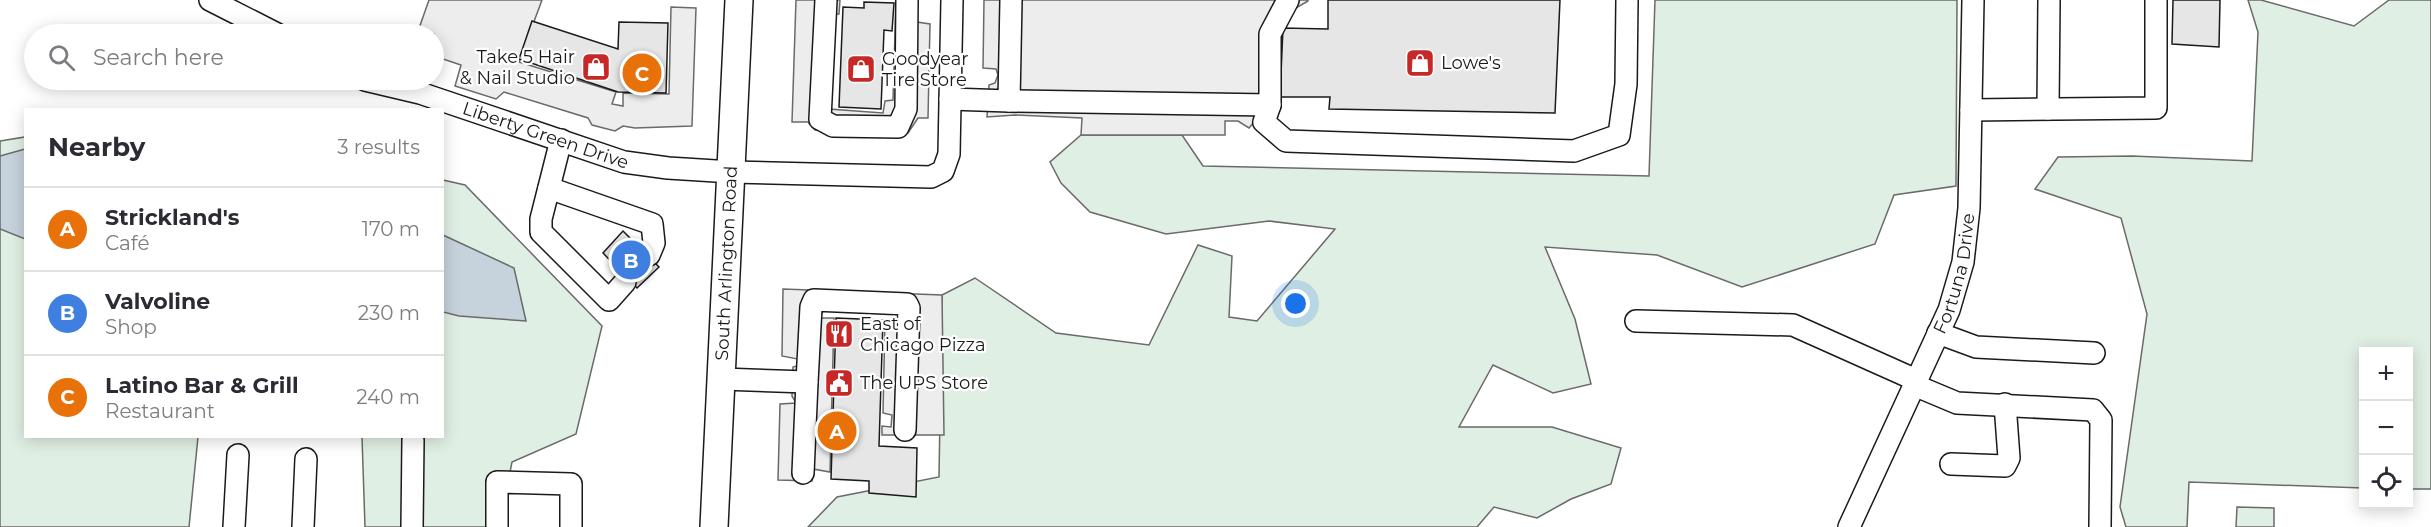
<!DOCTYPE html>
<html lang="en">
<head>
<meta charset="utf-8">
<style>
	body { margin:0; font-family:Montserrat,sans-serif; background:#f7f7f7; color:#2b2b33 }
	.controls { position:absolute; right:18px; bottom:18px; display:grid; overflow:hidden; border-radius:0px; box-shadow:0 3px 15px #0003 }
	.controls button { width:54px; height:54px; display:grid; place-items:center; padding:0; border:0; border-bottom:2px solid #e1e1e2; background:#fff; color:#2b2b33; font:30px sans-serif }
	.you { position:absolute; left:1296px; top:304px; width:21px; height:21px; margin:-15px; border:4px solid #fff; border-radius:50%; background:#1a73e8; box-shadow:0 0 0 9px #1a73e833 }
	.badge { display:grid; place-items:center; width:39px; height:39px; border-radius:50%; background:#0f766e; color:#fff; font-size:20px; font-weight:700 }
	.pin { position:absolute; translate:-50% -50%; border:3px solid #fff; box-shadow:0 2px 6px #0006 }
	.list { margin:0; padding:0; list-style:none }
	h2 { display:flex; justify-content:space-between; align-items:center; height:78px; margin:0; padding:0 24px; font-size:26px }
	h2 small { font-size:20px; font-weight:400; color:#7c7c81 }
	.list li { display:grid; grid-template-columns:39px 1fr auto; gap:18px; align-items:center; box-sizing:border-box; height:84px; padding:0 24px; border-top:2px solid #e1e1e2 }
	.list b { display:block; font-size:22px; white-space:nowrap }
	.list p { margin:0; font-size:20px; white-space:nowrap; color:#7c7c81 }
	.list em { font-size:20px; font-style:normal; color:#7c7c81 }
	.icon { flex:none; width:33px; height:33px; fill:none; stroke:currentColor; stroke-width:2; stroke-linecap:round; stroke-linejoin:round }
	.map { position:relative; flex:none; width:2431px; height:527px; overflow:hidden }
	.search { position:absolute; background:#fff; box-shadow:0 3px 15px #0003; left:24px; top:24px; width:420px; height:66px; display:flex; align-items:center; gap:15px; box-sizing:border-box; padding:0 21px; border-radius:33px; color:#7c7c81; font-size:22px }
	.panel { position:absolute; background:#fff; box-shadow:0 3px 15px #0003; left:24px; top:108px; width:420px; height:330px; border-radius:0px }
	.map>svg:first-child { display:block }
	.green { fill:#e0efe3; stroke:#6a6a6a; stroke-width:1.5 }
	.parking { fill:#ededed; stroke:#6a6a6a; stroke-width:1.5 }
	.water { fill:#c6d2dc; stroke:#6a6a6a; stroke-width:1.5 }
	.building { fill:#e6e6e6; stroke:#1a1a1a; stroke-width:1.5 }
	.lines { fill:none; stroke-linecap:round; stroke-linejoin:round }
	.minor-tunnel { stroke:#ddd; stroke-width:21; stroke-dasharray:21 10; stroke-linecap:butt }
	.minor-casing { stroke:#1a1a1a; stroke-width:24 }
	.major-casing { stroke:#1a1a1a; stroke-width:30 }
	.minor { stroke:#fff; stroke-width:21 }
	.major { stroke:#fff; stroke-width:27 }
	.labels { text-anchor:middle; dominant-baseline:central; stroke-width:4.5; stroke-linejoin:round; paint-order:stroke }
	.poi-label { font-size:18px; fill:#1a1a1a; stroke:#fff; text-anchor:start }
	.street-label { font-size:18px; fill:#1a1a1a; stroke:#fff }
</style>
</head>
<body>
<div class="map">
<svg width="2431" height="527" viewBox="0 0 2431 527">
	<rect width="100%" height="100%" fill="#fff"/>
	<g class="green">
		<polygon points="1655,0 1957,0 1956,186 1894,195 1875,244 1742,287 1657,255 1545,247 1575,319 1591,384 1553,393 1493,365 1459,427 1552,427 1621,448 1611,484 1571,499 1537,518 1494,507 1477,527 808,527 837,497 939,477 942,295 975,278 1056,333 1149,345 1198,245 1232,256 1229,317 1257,321 1335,229 1269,221 1166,234 1090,212 1061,183 1050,162 1081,135 1182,135 1203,166 1649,176"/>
		<polygon points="2248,0 2261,0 2354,26 2389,0 2431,0 2431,489 2409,489 2408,352 2364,352 2363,488 2189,482 2187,527 2126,527 2120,507 2147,314 2121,218 2035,189 2058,157 2132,156 2252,161 2258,32"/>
		<polygon points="25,137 26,436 198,437 189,527 0,527 0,141"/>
		<polygon points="443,180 465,185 602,326 576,434 512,462 499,527 365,527 362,437 442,436"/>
		<polygon points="2237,507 2274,508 2274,527 2236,527"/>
	</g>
	<g class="parking">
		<polygon points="429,0 542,0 519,62 616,92 612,104 623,106 623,93 669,94 671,7 696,8 692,126 635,128 623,126 615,131 592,125 588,118 504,92 496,99 455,86 461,65 434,56 434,34 417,34"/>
		<polygon points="796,0 840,0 839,14 834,14 829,109 883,113 885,101 893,100 896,0 915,0 917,22 930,24 928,118 918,118 908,133 815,130 808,122 792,122"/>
		<polygon points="984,0 1308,0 1308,1 1289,12 1282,19 1275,98 1249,128 1238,121 1225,121 1225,135 1081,135 1082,118 1015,115 987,117 989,85 995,83 998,75 996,69 983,68"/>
		<polygon points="783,289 942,295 944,435 882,435 882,426 891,427 892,415 883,413 885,321 902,321 900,315 895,312 828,309 823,311 820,318 834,318 830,472 813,469 812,481 778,480 780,404 796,403 792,396 793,367 797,366 798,359 782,356"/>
	</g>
	<g class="water">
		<polygon points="25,149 26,149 25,239 0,229 0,156"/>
		<polygon points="443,235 514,268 526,321 459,316 443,312"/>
	</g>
	<g class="building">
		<polygon points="1328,0 1560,0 1555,113 1329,109 1330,97 1280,97 1283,28 1328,29"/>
		<polygon points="2173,0 2220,0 2219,47 2172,44"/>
		<polygon points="864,2 894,3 892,31 884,30 881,109 839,107 843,7 864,8"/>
		<polygon points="532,21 618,49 619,22 668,23 666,93 618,92 519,59"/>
		<polygon points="623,231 659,267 637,288 603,253"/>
		<polygon points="836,318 883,320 879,446 917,448 916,497 869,493 869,481 831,479"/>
	</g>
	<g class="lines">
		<polyline class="minor-tunnel" points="625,282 649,255"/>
		<g class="minor-casing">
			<g id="minor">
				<polyline points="210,0 277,34"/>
				<polyline points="826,0 820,119 833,126 898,127 906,109 907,0"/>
				<path id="s1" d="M365,80L420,93L624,162L668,168L732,172L931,177L943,171L949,154L952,0"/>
				<polyline points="950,99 1009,101 1011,0"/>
				<polyline points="1009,101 1270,105 1270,34 1288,0"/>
				<polyline points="1270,105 1264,122 1286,141 1574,151 1619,135 1626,84 1627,0"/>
				<polyline points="2048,109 2049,0"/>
				<polyline points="1971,110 2156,108 2156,0"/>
				<polyline points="561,140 541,219 541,232 609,300 625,282"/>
				<polyline points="549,188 652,224 654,243 649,255"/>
				<polyline points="1636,321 1793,325 1916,380"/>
				<polyline points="1938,333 1976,347 2094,353"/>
				<polyline points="722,379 807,382 811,307 814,300 907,304 909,308 905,430"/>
				<polyline points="1914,385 1957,403 2093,410 2101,420 2100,527"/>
				<polyline points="1951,464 2005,466 2009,458 2005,404"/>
				<polyline points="803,473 807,382"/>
				<polyline points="234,527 238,455"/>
				<polyline points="303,527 306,459"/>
				<polyline points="412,527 413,440"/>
				<polyline points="497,527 497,482 571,484 571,527"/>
				<path id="s2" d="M1849,527L1949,310L1963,262L1969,208L1973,0"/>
			</g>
		</g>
		<g class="major-casing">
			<g id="major">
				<path id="s3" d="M714,527L739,0"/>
			</g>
		</g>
		<use href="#minor" class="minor"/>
		<use href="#major" class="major"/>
	</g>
	<defs>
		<g id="shop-square" transform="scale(1.5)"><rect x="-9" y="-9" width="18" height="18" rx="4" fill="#c62828" stroke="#fff"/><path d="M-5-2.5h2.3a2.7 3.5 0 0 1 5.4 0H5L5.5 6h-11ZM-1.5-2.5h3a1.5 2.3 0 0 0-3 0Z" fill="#fff"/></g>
		<g id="restaurant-square" transform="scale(1.5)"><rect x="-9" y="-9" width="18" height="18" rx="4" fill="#c62828" stroke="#fff"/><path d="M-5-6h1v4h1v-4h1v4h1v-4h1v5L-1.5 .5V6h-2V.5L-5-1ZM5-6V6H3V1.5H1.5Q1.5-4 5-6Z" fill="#fff"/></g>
		<g id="civic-square" transform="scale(1.5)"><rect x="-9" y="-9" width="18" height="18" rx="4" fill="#c62828" stroke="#fff"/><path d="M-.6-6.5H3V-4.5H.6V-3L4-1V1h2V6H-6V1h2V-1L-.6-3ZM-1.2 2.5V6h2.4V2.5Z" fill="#fff"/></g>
	</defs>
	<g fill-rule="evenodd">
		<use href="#shop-square" x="1420" y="63"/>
		<use href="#shop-square" x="596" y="67"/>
		<use href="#shop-square" x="861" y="69"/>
		<use href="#restaurant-square" x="839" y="334"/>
		<use href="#civic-square" x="839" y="383"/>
	</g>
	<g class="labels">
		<g class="poi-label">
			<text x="575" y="57" text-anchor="end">Take 5 Hair<tspan x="575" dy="21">&amp; Nail Studio</tspan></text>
			<text x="882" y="59">Goodyear<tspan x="882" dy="21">Tire Store</tspan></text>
			<text x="1441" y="63">Lowe's</text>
			<text x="860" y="324">East of<tspan x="860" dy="21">Chicago Pizza</tspan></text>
			<text x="860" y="383">The UPS Store</text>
		</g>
		<g class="street-label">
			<text stroke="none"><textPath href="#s1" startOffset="189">Liberty Green Drive</textPath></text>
			<text stroke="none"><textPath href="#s3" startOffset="264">South Arlington Road</textPath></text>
			<text stroke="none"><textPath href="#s2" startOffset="276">Fortuna Drive</textPath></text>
		</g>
	</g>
</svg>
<div class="controls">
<button>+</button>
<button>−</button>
<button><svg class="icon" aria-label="locate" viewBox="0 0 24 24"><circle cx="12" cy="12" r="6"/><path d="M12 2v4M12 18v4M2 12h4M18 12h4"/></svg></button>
</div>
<div class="you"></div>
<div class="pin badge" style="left:837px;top:431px;background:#e8710a">A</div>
<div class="pin badge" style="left:631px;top:260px;background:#3f7fe0">B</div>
<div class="pin badge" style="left:642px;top:73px;background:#e8710a">C</div>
<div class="search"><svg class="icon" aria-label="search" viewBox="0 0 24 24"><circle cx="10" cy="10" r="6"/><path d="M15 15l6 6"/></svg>Search here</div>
<section class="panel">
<h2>Nearby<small>3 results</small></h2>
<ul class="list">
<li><span class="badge" style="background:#e8710a">A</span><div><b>Strickland's</b><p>Café</p></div><em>170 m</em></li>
<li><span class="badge" style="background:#3f7fe0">B</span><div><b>Valvoline</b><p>Shop</p></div><em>230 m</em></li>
<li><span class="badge" style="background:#e8710a">C</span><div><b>Latino Bar &amp; Grill</b><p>Restaurant</p></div><em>240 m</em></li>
</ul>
</section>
</div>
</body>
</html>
